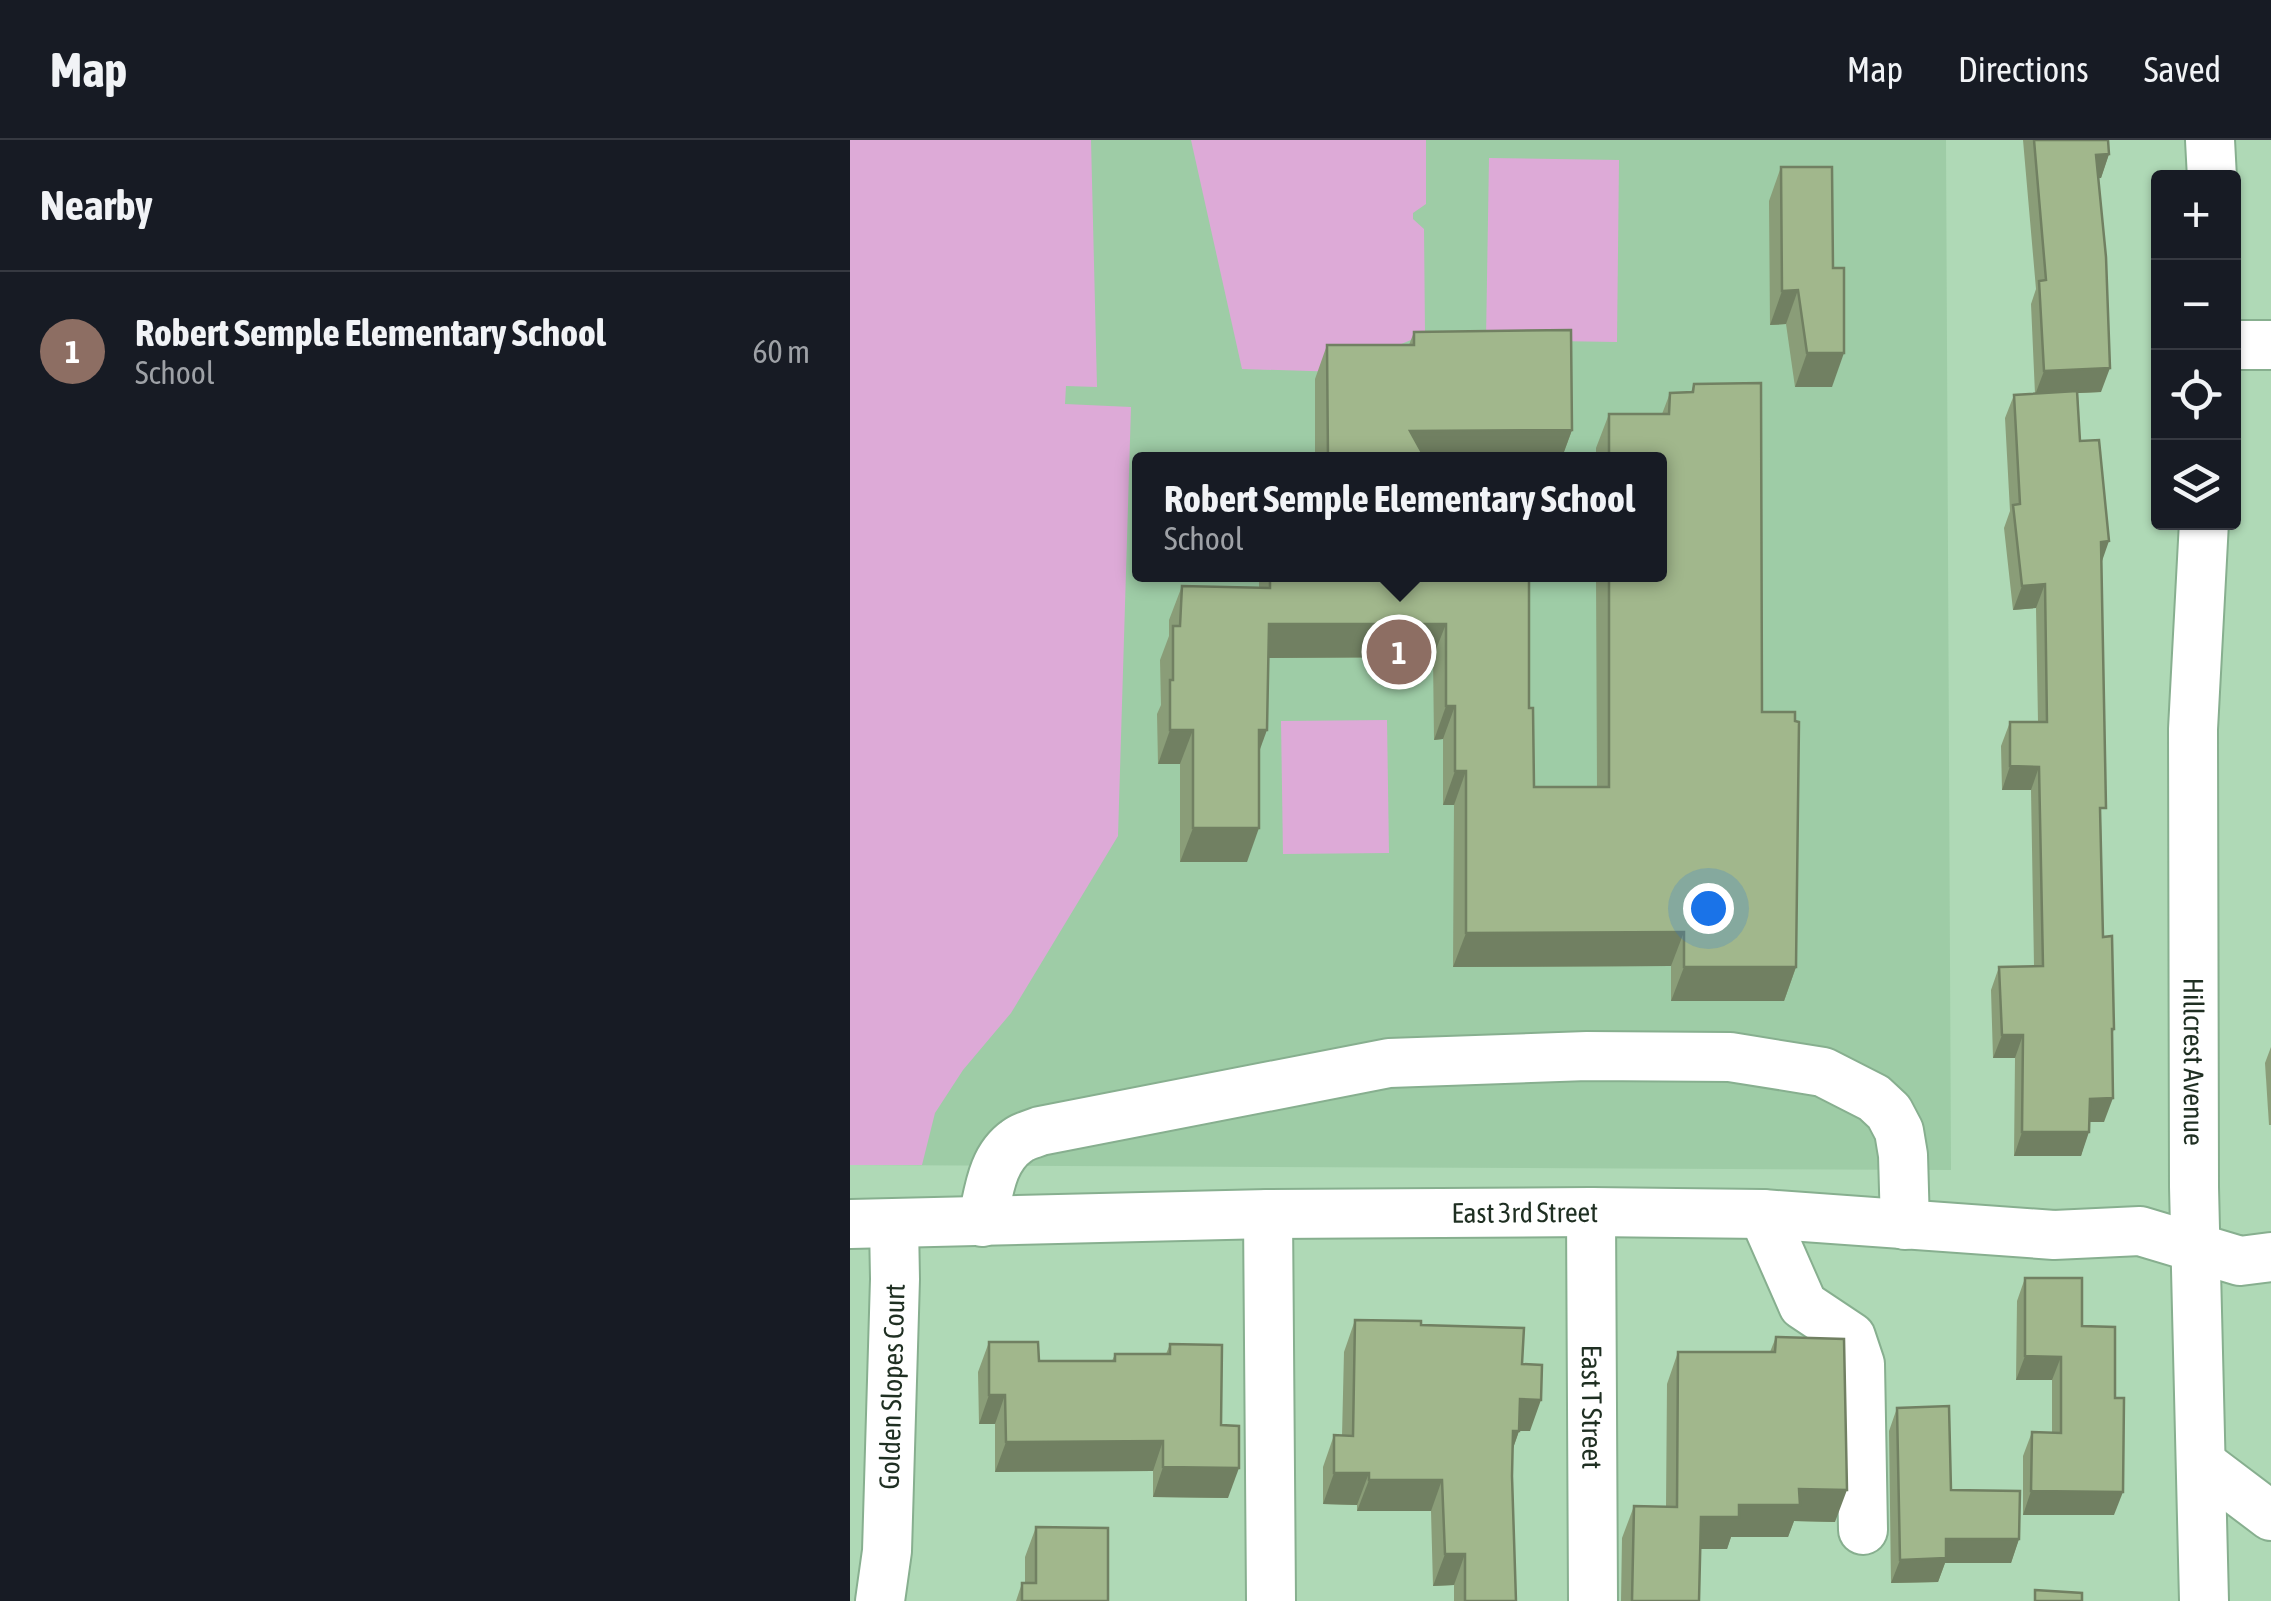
<!DOCTYPE html>
<html lang="en">
<head>
<meta charset="utf-8">
<style>
	body { margin:0; font-family:"Asap Condensed",sans-serif; background:#20242c; color:#f1f3f6 }
	.controls { position:absolute; right:30px; top:30px; display:grid; overflow:hidden; border-radius:10px; box-shadow:0 2px 8px #0004 }
	.controls button { width:90px; height:90px; display:grid; place-items:center; padding:0; border:0; border-bottom:2px solid #363941; background:#171b24; color:#f1f3f6; font:50px sans-serif }
	.you { position:absolute; left:858px; top:768px; width:35px; height:35px; margin:-25px; border:8px solid #fff; border-radius:50%; background:#1a73e8; box-shadow:0 0 0 15px #1a73e833 }
	.badge { display:grid; place-items:center; width:65px; height:65px; border-radius:50%; background:#1a73e8; color:#fff; font-size:32px; font-weight:700 }
	.pin { position:absolute; translate:-50% -50%; border:5px solid #fff; box-shadow:0 2px 10px #0006 }
	.popup { position:absolute; left:282px; top:312px; width:535px; height:130px; box-sizing:border-box; display:grid; place-content:center; border-radius:10px; background:#171b24; filter:drop-shadow(0 2px 8px #0005); font-size:32px; white-space:nowrap; color:#9ea1a6 }
	.popup b { font-size:38px; color:#f1f3f6 }
	.popup::after { content:''; position:absolute; left:50%; top:100%; margin-left:-20px; border:20px solid transparent; border-top-color:#171b24 }
	.list { margin:0; padding:0; list-style:none }
	h2 { display:flex; justify-content:space-between; align-items:center; height:130px; margin:0; padding:0 40px; font-size:42px }
	h2 small { font-size:32px; font-weight:400; color:#9ea1a6 }
	.list li { display:grid; grid-template-columns:65px 1fr auto; gap:30px; align-items:center; box-sizing:border-box; height:160px; padding:0 40px; border-top:2px solid #363941 }
	.list b { display:block; font-size:38px; white-space:nowrap }
	.list p { margin:0; font-size:32px; white-space:nowrap; color:#9ea1a6 }
	.list em { font-size:32px; font-style:normal; color:#9ea1a6 }
	.icon { flex:none; width:55px; height:55px; fill:none; stroke:currentColor; stroke-width:2; stroke-linecap:round; stroke-linejoin:round }
	.map { position:relative; flex:none; width:1421px; height:1461px; overflow:hidden }
	header { display:flex; align-items:center; gap:60px; box-sizing:border-box; height:140px; padding:0 50px; background:#171b24; border-bottom:2px solid #363941 }
	header strong { font-size:48px }
	nav { display:flex; gap:55px; margin-inline-start:auto; font-size:35px }
	main { display:flex }
	aside { flex:1; background:#171b24 }
	.map>svg:first-child { display:block }
	.built { fill:#9ecca6; fill-rule:evenodd }
	.park { fill:#ddaad7 }
	.lines { fill:none; stroke-linecap:round; stroke-linejoin:round }
	.minor-casing { stroke:#87af8f; stroke-width:52 }
	.minor { stroke:#fff; stroke-width:48 }
	.wall { fill:#8a9d78 }
	.shaded-wall { fill:#718062 }
	.building { fill:#a1b78c; stroke:#718062; stroke-width:2.5 }
	.labels { text-anchor:middle; dominant-baseline:central; stroke-width:8; stroke-linejoin:round; paint-order:stroke }
	.street-label { font-size:28px; fill:#1f2f22; stroke:#afd9b6 }
</style>
</head>
<body>
<header>
<strong>Map</strong>
<nav><a>Map</a><a>Directions</a><a>Saved</a></nav>
</header>
<main>
<aside>
<h2>Nearby<small></small></h2>
<ul class="list">
<li><span class="badge" style="background:#8d6e63">1</span><div><b>Robert Semple Elementary School</b><p>School</p></div><em>60 m</em></li>
</ul>
</aside>
<div class="map">
<svg width="1421" height="1461" viewBox="0 0 1421 1461">
	<rect width="100%" height="100%" fill="#afd9b6"/>
	<path class="built" d="M0,0H1096L1101,1030L0,1025ZM289,320H809V434H289Z"/>
	<g class="park">
		<polygon points="0,0 241,0 247,247 216,246 215,264 281,267 268,696 161,873 113,930 85,973 72,1025 0,1025"/>
		<polygon points="341,0 576,0 576,64 563,73 563,79 574,89 575,194 549,205 523,233 392,229"/>
		<polygon points="639,18 769,20 767,202 636,200"/>
		<polygon points="537,580 539,713 433,714 431,581"/>
	</g>
	<g class="lines">
		<g class="minor-casing">
			<g id="minor">
				<polyline points="1360,0 1362,38"/>
				<polyline points="1384,205 1421,205"/>
				<path id="s1" d="M1354,382L1343,589L1344,1047L1354,1461"/>
				<path id="s2" d="M741,1072L743,1461"/>
				<polyline points="418,1074 421,1461"/>
				<polyline points="913,1074 953,1165 1001,1197 1010,1224 1013,1390"/>
				<path d="M132,1082C139,1053 141,1019 167,1001C173,996 183,994 190,991L539,923L737,916L880,917L973,932L1024,958L1039,972L1049,991L1053,1015L1055,1085"/>
				<path id="s3" d="M0,1084L418,1074L741,1072L913,1074L1204,1095L1290,1091L1390,1121L1421,1117"/>
				<polyline points="1352,1324 1421,1376"/>
				<path id="s4" d="M30,1461L37,1411L45,1139L44,1084"/>
			</g>
		</g>
		<use href="#minor" class="minor"/>
	</g>
	<g class="wall">
		<polygon points="1173,0 1258,0 1259,14 1251,38 1248,38 1251,252 1228,253 1230,301 1252,422 1251,682 1253,797 1264,889 1262,895 1254,982 1240,982 1231,1016 1164,1016 1165,918 1143,918 1141,850 1149,827 1184,826 1181,650 1152,650 1151,606 1160,582 1188,582 1186,468 1163,470 1154,388 1160,371 1155,278 1164,255 1185,254 1181,164 1186,149"/>
		<polygon points="931,27 982,247 945,247 936,184 920,185 919,61"/>
		<polygon points="564,192 722,290 711,320 465,320 465,239 477,205 559,205"/>
		<polygon points="844,244 912,572 946,827 934,861 821,861 821,826 603,827 604,665 593,665 593,599 584,600 583,517 418,518 397,722 330,722 330,624 308,624 307,574 311,565 310,520 319,496 319,480 332,446 409,447 409,434 679,434 679,568 684,647 747,647 746,434 809,434 809,320 746,320 746,308 759,274 812,274 820,253 841,252"/>
		<polygon points="1421,907 1421,985 1419,985 1415,923"/>
		<polygon points="1175,1138 1232,1186 1264,1375 1173,1375 1173,1316 1182,1292 1202,1293 1202,1240 1166,1240 1167,1161"/>
		<polygon points="505,1180 571,1185 672,1224 680,1291 669,1291 662,1311 662,1336 666,1461 604,1461 604,1445 583,1446 581,1371 507,1371 507,1365 473,1364 473,1327 484,1295 492,1296 494,1212"/>
		<polygon points="926,1197 985,1382 944,1381 938,1397 881,1397 877,1409 850,1409 849,1461 771,1461 772,1398 784,1366 816,1367 817,1244 828,1212 920,1212"/>
		<polygon points="139,1202 189,1221 262,1221 265,1214 316,1214 320,1204 371,1285 378,1358 303,1357 303,1331 145,1332 145,1284 129,1284 128,1232"/>
		<polygon points="1047,1268 1101,1350 1169,1399 1161,1423 1095,1423 1088,1442 1041,1443 1039,1291"/>
		<polygon points="186,1387 258,1461 166,1461 172,1443 175,1443 175,1417"/>
	</g>
	<g class="shaded-wall">
		<polygon points="1259,14 1251,38 1238,39 1246,15"/>
		<polygon points="948,150 936,184 920,185 932,151"/>
		<polygon points="957,213 994,213 982,247 945,247"/>
		<polygon points="1260,228 1251,252 1185,255 1194,231"/>
		<polygon points="722,290 711,320 550,320 560,291"/>
		<polygon points="1259,401 1251,424 1251,402"/>
		<polygon points="1195,444 1186,468 1163,470 1172,446"/>
		<polygon points="419,484 596,484 583,517 406,518"/>
		<polygon points="596,566 605,566 593,599 584,600"/>
		<polygon points="320,590 343,590 330,624 308,624"/>
		<polygon points="409,590 417,590 405,623"/>
		<polygon points="1160,626 1189,627 1181,650 1152,650"/>
		<polygon points="605,631 616,631 604,665 593,665"/>
		<polygon points="343,688 409,688 397,722 330,722"/>
		<polygon points="834,792 821,826 603,827 616,793"/>
		<polygon points="834,827 946,827 934,861 821,861"/>
		<polygon points="1152,895 1173,895 1165,918 1143,918"/>
		<polygon points="1263,958 1254,982 1231,982 1240,959"/>
		<polygon points="1172,992 1239,992 1231,1016 1164,1016"/>
		<polygon points="1175,1216 1211,1217 1202,1240 1166,1240"/>
		<polygon points="139,1255 155,1255 145,1284 129,1284"/>
		<polygon points="670,1259 691,1260 680,1291 663,1291 669,1291 658,1323 652,1323"/>
		<polygon points="313,1301 303,1331 145,1332 156,1302"/>
		<polygon points="313,1327 389,1328 378,1358 303,1357"/>
		<polygon points="484,1333 519,1333 507,1365 473,1364"/>
		<polygon points="519,1340 592,1340 581,1371 507,1371"/>
		<polygon points="949,1349 997,1350 985,1382 944,1381 938,1397 881,1397 877,1409 839,1409 851,1377"/>
		<polygon points="1181,1351 1273,1352 1264,1375 1173,1375"/>
		<polygon points="1096,1399 1169,1399 1161,1423 1095,1423 1088,1442 1041,1443 1050,1420"/>
		<polygon points="595,1414 615,1414 604,1445 583,1446"/>
	</g>
	<g class="building">
		<polygon points="1184,0 1258,0 1259,14 1246,15 1256,117 1260,228 1194,231 1189,141 1196,140"/>
		<polygon points="931,27 982,27 983,128 994,128 994,213 957,213 948,150 932,151"/>
		<polygon points="721,190 722,290 560,291 576,320 478,320 477,205 564,205 564,192"/>
		<polygon points="911,243 912,572 945,572 945,581 949,582 946,827 834,827 834,792 616,793 616,631 605,631 605,566 596,566 596,484 419,484 417,590 409,590 409,688 343,688 343,590 320,590 320,540 323,540 323,486 330,486 332,446 420,448 420,434 679,434 679,568 683,568 684,647 759,647 759,434 809,434 809,320 759,320 759,274 819,274 820,253 843,252 844,244"/>
		<polygon points="1227,251 1230,301 1249,300 1259,401 1251,402 1256,668 1250,668 1253,797 1262,796 1264,889 1262,889 1263,958 1240,959 1239,992 1172,992 1173,895 1152,895 1149,827 1193,826 1189,627 1160,626 1160,582 1197,582 1195,444 1172,446 1163,365 1170,364 1164,255"/>
		<polygon points="1175,1138 1232,1138 1232,1186 1265,1187 1265,1258 1274,1258 1273,1352 1181,1351 1182,1292 1211,1293 1211,1217 1175,1216"/>
		<polygon points="505,1180 571,1181 571,1185 674,1188 672,1224 692,1225 691,1260 670,1259 669,1291 663,1291 662,1336 666,1461 615,1461 615,1414 595,1414 592,1340 519,1340 519,1333 484,1333 484,1295 503,1296"/>
		<polygon points="926,1197 994,1199 997,1350 949,1349 950,1365 889,1365 889,1377 851,1377 849,1461 782,1461 784,1366 827,1367 828,1212 925,1212"/>
		<polygon points="139,1202 188,1202 189,1221 265,1221 265,1214 320,1214 320,1204 372,1205 371,1285 389,1286 389,1328 313,1327 313,1301 156,1302 155,1255 139,1255"/>
		<polygon points="1099,1266 1101,1350 1170,1351 1169,1399 1096,1399 1096,1418 1050,1420 1047,1268"/>
		<polygon points="186,1387 258,1388 258,1461 172,1461 172,1443 186,1443"/>
		<polygon points="1185,1450 1232,1453 1232,1461 1185,1461"/>
	</g>
	<g class="labels">
		<g class="street-label">
			<text stroke="none"><textPath href="#s1" startOffset="540">Hillcrest Avenue</textPath></text>
			<text stroke="none"><textPath href="#s3" startOffset="675">East 3rd Street</textPath></text>
			<text stroke="none"><textPath href="#s4" startOffset="215">Golden Slopes Court</textPath></text>
			<text stroke="none"><textPath href="#s2" startOffset="195">East T Street</textPath></text>
		</g>
	</g>
</svg>
<div class="controls">
<button>+</button>
<button>−</button>
<button><svg class="icon" aria-label="locate" viewBox="0 0 24 24"><circle cx="12" cy="12" r="6"/><path d="M12 2v4M12 18v4M2 12h4M18 12h4"/></svg></button>
<button><svg class="icon" aria-label="layers" viewBox="0 0 24 24"><path d="M12 4l9 5-9 5-9-5zM3 14l9 5 9-5"/></svg></button>
</div>
<div class="you"></div>
<div class="pin badge" style="left:549px;top:512px;background:#8d6e63">1</div>
<div class="popup"><b>Robert Semple Elementary School</b>School</div>
</div>
</main>
</body>
</html>
